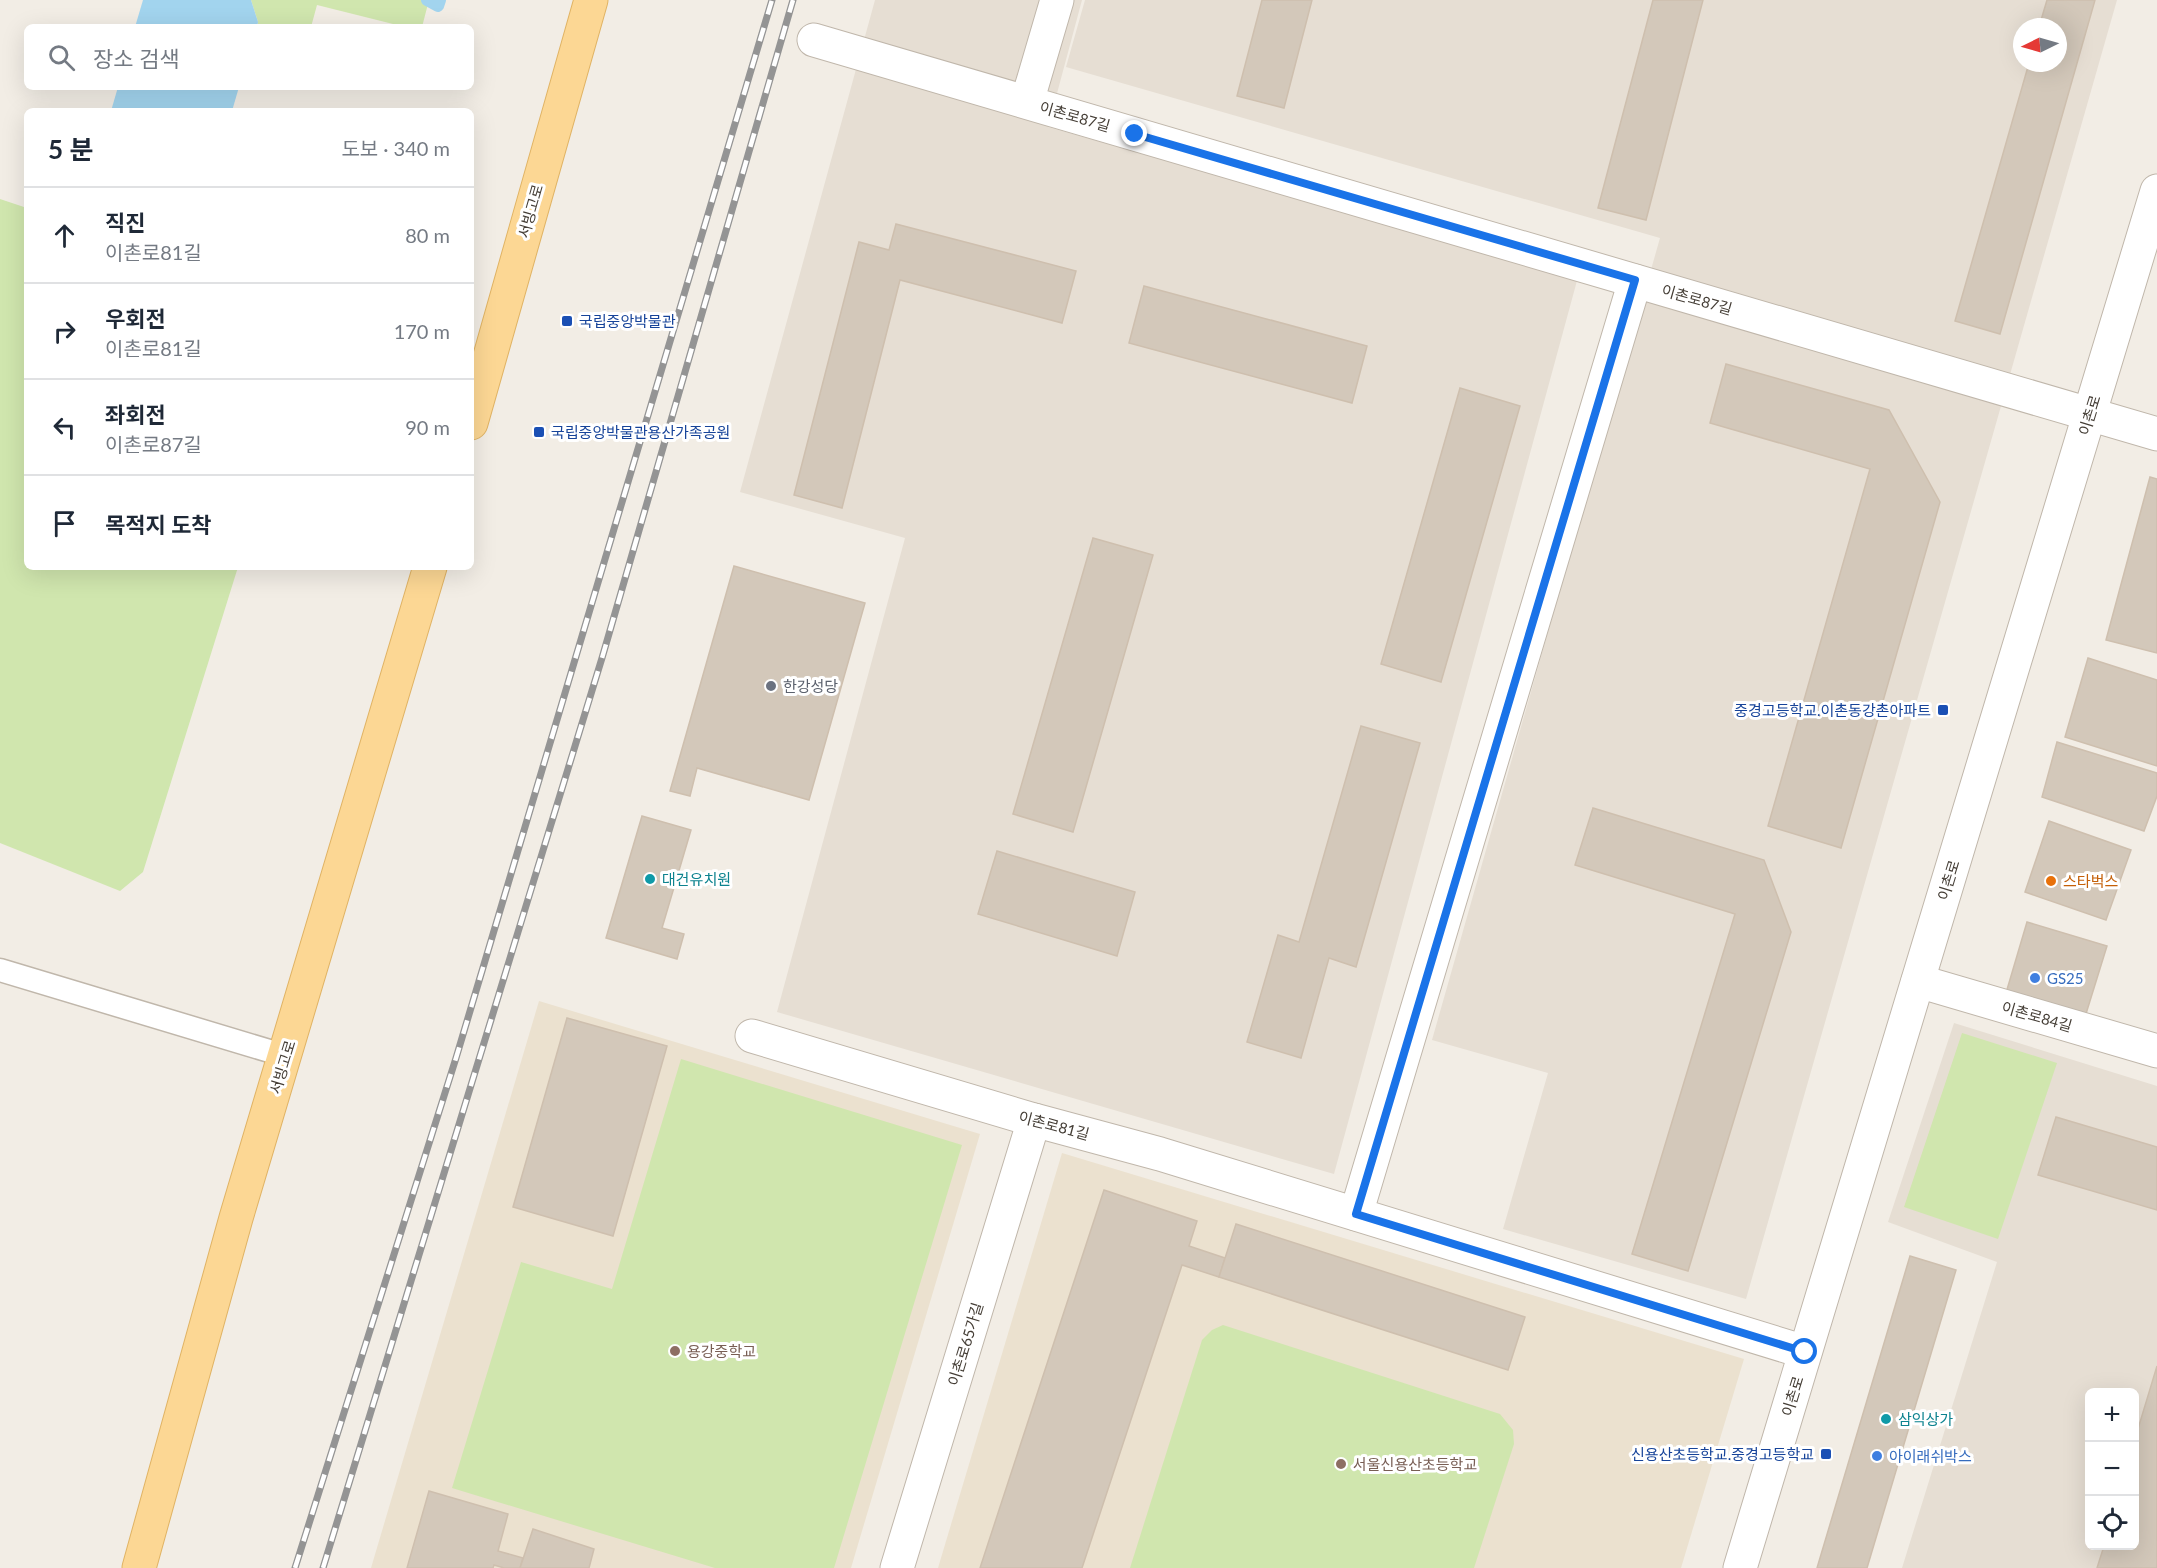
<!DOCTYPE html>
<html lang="ko">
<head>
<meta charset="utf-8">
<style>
	body { margin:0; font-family:Lato,"Noto Sans KR",sans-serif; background:#f6f6f7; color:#1f2937 }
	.controls { position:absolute; right:18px; bottom:18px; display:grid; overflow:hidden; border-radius:9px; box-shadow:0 6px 24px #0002 }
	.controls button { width:54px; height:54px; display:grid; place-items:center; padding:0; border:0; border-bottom:2px solid #e0e1e3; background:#fff; color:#1f2937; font:30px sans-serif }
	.compass { position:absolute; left:2013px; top:18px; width:54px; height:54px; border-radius:50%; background:#fff; box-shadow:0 6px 24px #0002; rotate:265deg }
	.stop { position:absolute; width:18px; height:18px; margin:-14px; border:4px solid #1a73e8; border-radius:50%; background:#fff }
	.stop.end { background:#1a73e8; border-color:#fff; box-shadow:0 2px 6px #0008 }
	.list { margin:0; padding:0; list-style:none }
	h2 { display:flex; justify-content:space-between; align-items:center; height:78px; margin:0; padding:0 24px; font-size:26px }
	h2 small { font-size:20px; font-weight:400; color:#747a83 }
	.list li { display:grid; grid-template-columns:39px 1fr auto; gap:18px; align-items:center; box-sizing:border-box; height:96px; padding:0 24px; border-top:2px solid #e0e1e3 }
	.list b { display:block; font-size:22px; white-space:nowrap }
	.list p { margin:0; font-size:20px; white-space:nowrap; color:#747a83 }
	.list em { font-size:20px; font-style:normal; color:#747a83 }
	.icon { flex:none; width:33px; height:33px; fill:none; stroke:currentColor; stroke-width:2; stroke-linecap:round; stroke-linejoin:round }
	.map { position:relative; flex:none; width:2157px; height:1568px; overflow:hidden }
	.search { position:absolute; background:#fff; box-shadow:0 6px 24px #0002; left:24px; top:24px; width:450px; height:66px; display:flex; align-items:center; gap:15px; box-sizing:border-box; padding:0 21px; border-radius:9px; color:#747a83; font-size:22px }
	.panel { position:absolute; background:#fff; box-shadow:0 6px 24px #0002; left:24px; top:108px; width:450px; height:462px; border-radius:9px }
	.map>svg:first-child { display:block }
	.residential { fill:#e6ded3; fill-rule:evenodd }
	.education { fill:#ebe1cf }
	.green { fill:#d0e6ae }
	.water { fill:#a2d4ee }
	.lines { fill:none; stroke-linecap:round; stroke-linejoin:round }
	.stream { stroke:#a2d4ee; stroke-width:12 }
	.building { fill:#d3c8ba; stroke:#cebfae; stroke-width:1.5 }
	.service-casing { stroke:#c0b7ab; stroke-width:25 }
	.minor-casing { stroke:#c0b7ab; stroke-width:35 }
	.tertiary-casing { stroke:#c0b7ab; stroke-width:35 }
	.primary-casing { stroke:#e0b364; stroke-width:35 }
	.service { stroke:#fff; stroke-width:22 }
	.minor { stroke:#fff; stroke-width:33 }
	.tertiary { stroke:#fff; stroke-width:33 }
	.primary { stroke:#fcd794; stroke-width:33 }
	.rail-casing { stroke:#949494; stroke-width:7 }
	.rail { stroke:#fff; stroke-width:4.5; stroke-dasharray:14; stroke-linecap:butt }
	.route { stroke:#1a73e8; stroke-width:8 }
	.transit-dot { fill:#1a4fb4; stroke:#fff; stroke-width:2 }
	.worship-dot { fill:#6b7280; stroke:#fff; stroke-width:2 }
	.culture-dot { fill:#0f9aa8; stroke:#fff; stroke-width:2 }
	.food-dot { fill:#e8710a; stroke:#fff; stroke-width:2 }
	.shop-dot { fill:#3f7fe0; stroke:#fff; stroke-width:2 }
	.education-dot { fill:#8d6e63; stroke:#fff; stroke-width:2 }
	.labels { text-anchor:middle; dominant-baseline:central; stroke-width:6; stroke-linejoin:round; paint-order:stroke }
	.street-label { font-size:15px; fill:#443d35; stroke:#fff }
	.transit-label { font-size:15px; fill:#164399; stroke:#fff; text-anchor:start }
	.worship-label { font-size:15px; fill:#5b616d; stroke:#fff; text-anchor:start }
	.culture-label { font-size:15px; fill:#0d838f; stroke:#fff; text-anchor:start }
	.food-label { font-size:15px; fill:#c56008; stroke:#fff; text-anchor:start }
	.shop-label { font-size:15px; fill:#366cbe; stroke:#fff; text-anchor:start }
	.education-label { font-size:15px; fill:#785e54; stroke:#fff; text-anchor:start }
</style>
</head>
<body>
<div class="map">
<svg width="2157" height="1568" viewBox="0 0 2157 1568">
	<rect width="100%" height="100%" fill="#f2ede5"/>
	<g class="residential">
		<polygon points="875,0 1082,0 1048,127 1578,277 1334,1174 777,1012 905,538 740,492"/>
		<path d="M1085,0H2117L1746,1299L1503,1229L1548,1073L1432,1040L1660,238L1066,67ZM2022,27H2058V63H2022Z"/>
		<path d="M1954,1023L2157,1086V1568H1902L1997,1262L1888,1222ZM2090,1392H2134V1546H2090Z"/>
	</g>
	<g class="education">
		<polygon points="539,1001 980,1134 851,1568 371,1568"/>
		<polygon points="1062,1153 1744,1359 1681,1568 938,1568"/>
	</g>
	<g class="green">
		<polygon points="251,0 429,0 422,27 405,27 317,5 311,27 257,27 258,22"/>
		<polygon points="0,199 27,208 27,567 238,567 143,872 120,891 0,843"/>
		<polygon points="1962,1033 2057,1063 1998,1239 1904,1207"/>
		<polygon points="681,1059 962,1145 834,1568 715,1568 452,1488 521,1262 612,1289"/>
		<polygon points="1223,1325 1500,1414 1513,1430 1514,1444 1474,1568 1130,1568 1202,1340 1212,1330"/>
	</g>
	<g class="water">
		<polygon points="143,0 251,0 258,22 257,27 135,27"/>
		<polygon points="118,87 239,87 232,111 111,111"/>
	</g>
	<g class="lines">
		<polyline class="stream" points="427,0 438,6 440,0"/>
	</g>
	<g class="building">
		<polygon points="1262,0 1312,0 1284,108 1237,96"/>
		<polygon points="1653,0 1703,0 1646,220 1598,208"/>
		<polygon points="2047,0 2095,0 2000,334 1955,321 2029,63 2058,63 2058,27 2039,27"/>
		<polygon points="896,224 1076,271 1062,323 900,280 842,508 794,495 859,242 889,250"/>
		<polygon points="1144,286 1367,346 1352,403 1129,343"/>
		<polygon points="1726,364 1889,410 1940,502 1841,848 1768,826 1870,469 1710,423"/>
		<polygon points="1460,388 1520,406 1441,682 1381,664"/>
		<polygon points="2150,477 2157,479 2157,653 2106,640"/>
		<polygon points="1093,538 1153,555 1073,832 1013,814"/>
		<polygon points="734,566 865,603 809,800 697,768 690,796 670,791"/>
		<polygon points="2088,658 2157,680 2157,766 2065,737"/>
		<polygon points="1361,726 1420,743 1356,967 1329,958 1301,1058 1247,1042 1278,935 1299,942"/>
		<polygon points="2057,742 2157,773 2157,796 2144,831 2042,797"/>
		<polygon points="1593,808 1764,860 1791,932 1688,1271 1632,1254 1735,914 1575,865"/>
		<polygon points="642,816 691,830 662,928 684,934 677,959 606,938"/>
		<polygon points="2049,821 2131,850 2106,920 2025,892"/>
		<polygon points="997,851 1135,892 1117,956 978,914"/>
		<polygon points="2027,922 2107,946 2085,1017 2006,993"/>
		<polygon points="567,1018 667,1046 613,1236 513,1207"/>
		<polygon points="2056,1117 2157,1147 2157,1210 2038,1175"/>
		<polygon points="1104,1190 1197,1221 1189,1246 1225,1258 1219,1277 1182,1265 1082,1568 980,1568"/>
		<polygon points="1236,1224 1525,1317 1508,1370 1219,1277"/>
		<polygon points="1910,1256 1956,1270 1867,1568 1817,1568"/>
		<polygon points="2157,1366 2157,1568 2097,1568 2104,1546 2134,1546 2134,1442"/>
		<polygon points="429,1491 508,1514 498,1551 523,1558 520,1568 504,1568 494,1565 493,1568 407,1568"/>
		<polygon points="533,1529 594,1549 589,1568 520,1568"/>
	</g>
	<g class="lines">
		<g class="service-casing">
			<polyline id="service" points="0,970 286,1056"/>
		</g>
		<g class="minor-casing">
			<g id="minor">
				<polyline points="814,40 2157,434"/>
				<polyline points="1027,102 1057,0"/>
				<polyline points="1918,981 2157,1051"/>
				<polyline points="752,1036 1034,1120 1160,1154 1805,1352"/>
				<polyline points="1356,1214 1635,281"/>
				<polyline points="897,1568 1034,1120"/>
			</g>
		</g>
		<g class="tertiary-casing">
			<polyline id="tertiary" points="1740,1568 2157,191"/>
		</g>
		<g class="primary-casing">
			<g id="primary">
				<polyline points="471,423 591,0"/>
				<polyline points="139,1568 236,1218 430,567"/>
			</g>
		</g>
		<use href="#service" class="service"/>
		<use href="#minor" class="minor"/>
		<use href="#tertiary" class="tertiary"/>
		<use href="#primary" class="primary"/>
		<g class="rail-casing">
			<g id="rail">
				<polyline points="295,1568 456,1058 772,0"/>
				<polyline points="323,1568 602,658 793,0"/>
			</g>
		</g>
		<use href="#rail" class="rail"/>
	</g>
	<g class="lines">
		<polyline class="route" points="1135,134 1635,280 1356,1214 1805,1352"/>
	</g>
	<g class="transit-dot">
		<rect x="561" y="315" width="12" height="12" rx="3"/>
		<rect x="533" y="426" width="12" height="12" rx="3"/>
		<rect x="1937" y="704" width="12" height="12" rx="3"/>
		<rect x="1820" y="1448" width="12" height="12" rx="3"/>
	</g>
	<circle class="worship-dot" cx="771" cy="686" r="6"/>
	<g class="culture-dot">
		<circle cx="650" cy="879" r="6"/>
		<circle cx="1886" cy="1419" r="6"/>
	</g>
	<circle class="food-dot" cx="2051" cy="881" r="6"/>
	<g class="shop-dot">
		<circle cx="2035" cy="978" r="6"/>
		<circle cx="1877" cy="1456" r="6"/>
	</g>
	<g class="education-dot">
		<circle cx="675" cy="1351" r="6"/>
		<circle cx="1341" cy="1464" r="6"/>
	</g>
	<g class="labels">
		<g class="street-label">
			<text transform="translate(1075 116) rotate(16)">이촌로87길</text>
			<text transform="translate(530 211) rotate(-74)">서빙고로</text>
			<text transform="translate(1697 299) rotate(16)">이촌로87길</text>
			<text transform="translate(2089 415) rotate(-73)">이촌로</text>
			<text transform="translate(1948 880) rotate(-73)">이촌로</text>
			<text transform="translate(2037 1016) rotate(16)">이촌로84길</text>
			<text transform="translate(282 1067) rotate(-73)">서빙고로</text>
			<text transform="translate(1054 1125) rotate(15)">이촌로81길</text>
			<text transform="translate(965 1344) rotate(-73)">이촌로65가길</text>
			<text transform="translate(1792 1396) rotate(-73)">이촌로</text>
		</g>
		<g class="transit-label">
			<text x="579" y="321">국립중앙박물관</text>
			<text x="551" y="432">국립중앙박물관용산가족공원</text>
			<text x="1931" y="710" text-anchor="end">중경고등학교.이촌동강촌아파트</text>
			<text x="1814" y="1454" text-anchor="end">신용산초등학교.중경고등학교</text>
		</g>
		<g class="worship-label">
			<text x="783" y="686">한강성당</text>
		</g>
		<g class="culture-label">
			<text x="662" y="879">대건유치원</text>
			<text x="1898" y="1419">삼익상가</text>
		</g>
		<g class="food-label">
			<text x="2063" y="881">스타벅스</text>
		</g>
		<g class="shop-label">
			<text x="2047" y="978">GS25</text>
			<text x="1889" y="1456">아이래쉬박스</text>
		</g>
		<g class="education-label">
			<text x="687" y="1351">용강중학교</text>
			<text x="1353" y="1464">서울신용산초등학교</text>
		</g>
	</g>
</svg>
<div class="controls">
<button>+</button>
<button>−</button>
<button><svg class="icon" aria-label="locate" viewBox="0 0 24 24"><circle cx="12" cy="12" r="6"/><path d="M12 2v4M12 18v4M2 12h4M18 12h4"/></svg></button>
</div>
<svg class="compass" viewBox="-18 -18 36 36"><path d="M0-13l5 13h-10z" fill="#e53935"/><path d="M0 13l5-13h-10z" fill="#747a83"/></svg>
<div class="stop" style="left:1805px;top:1352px"></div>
<div class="stop end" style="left:1135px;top:134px"></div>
<div class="search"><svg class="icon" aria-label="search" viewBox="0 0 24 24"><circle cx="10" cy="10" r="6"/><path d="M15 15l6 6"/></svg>장소 검색</div>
<section class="panel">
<h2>5 분<small>도보 · 340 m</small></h2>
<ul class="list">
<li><svg class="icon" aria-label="ahead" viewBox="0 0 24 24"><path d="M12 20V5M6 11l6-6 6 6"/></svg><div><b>직진</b><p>이촌로81길</p></div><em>80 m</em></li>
<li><svg class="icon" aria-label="right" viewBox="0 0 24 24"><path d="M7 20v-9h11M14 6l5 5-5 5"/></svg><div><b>우회전</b><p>이촌로81길</p></div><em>170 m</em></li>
<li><svg class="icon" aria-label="left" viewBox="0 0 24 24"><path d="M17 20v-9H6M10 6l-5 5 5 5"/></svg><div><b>좌회전</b><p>이촌로87길</p></div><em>90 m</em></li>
<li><svg class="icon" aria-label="arrive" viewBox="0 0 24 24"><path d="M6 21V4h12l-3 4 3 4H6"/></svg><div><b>목적지 도착</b></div></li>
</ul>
</section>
</div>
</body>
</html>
